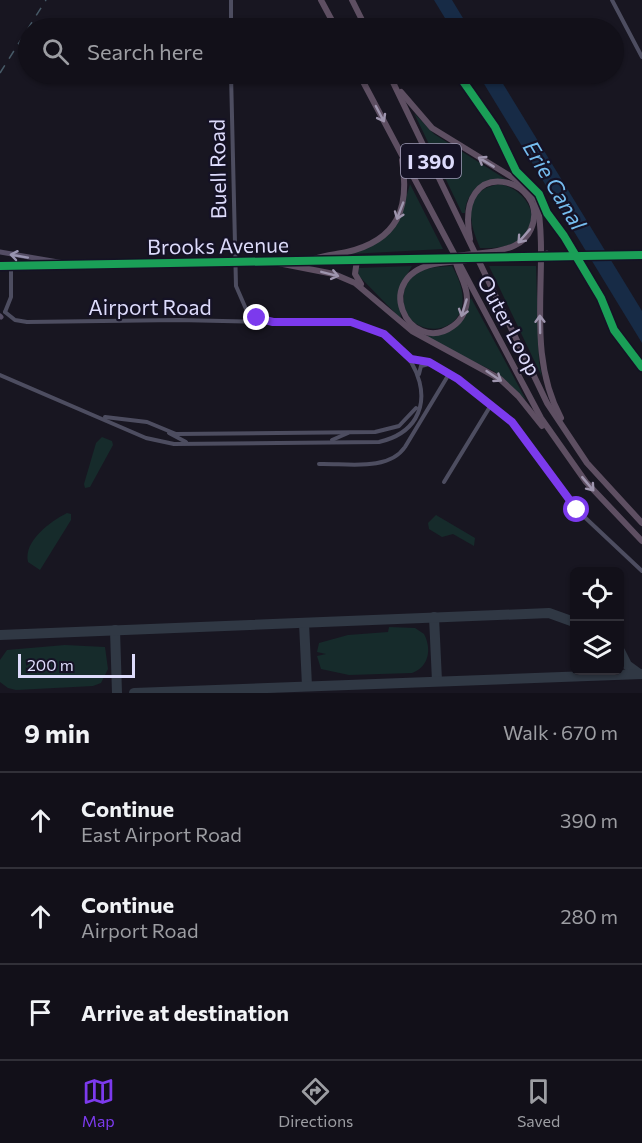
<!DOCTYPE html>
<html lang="en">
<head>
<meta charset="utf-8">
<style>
	body { margin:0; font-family:Commissioner,sans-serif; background:#1b1922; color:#f1f3f6 }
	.controls { position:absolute; right:18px; bottom:18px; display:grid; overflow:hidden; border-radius:9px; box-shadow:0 2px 4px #0004 }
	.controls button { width:54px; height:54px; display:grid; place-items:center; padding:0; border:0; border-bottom:2px solid #313038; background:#121019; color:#f1f3f6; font:30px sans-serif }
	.scale { position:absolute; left:18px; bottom:15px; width:117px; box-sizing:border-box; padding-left:6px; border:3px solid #dddbfb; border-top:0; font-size:16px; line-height:21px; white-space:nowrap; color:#dddbfb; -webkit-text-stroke:4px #151225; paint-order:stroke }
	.stop { position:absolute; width:18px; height:18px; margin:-14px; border:4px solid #7c3aed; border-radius:50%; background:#fff }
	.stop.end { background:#7c3aed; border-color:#fff; box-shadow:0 2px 6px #0008 }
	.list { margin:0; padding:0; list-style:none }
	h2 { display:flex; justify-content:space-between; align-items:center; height:78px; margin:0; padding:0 24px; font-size:26px }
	h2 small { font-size:20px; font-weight:400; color:#9c9da2 }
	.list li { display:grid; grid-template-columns:39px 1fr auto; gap:18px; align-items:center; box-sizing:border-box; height:96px; padding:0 24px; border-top:2px solid #313038 }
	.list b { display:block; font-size:22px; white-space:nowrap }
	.list p { margin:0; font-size:20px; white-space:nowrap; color:#9c9da2 }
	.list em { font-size:20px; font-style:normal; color:#9c9da2 }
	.icon { flex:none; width:33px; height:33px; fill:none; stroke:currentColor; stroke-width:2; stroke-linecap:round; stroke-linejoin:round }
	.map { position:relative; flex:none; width:642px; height:693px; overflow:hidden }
	.search { position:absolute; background:#121019; box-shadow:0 2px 4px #0004; left:18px; right:18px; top:18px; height:66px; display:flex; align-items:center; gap:15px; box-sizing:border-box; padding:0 21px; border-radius:33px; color:#9c9da2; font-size:22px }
	.sheet { height:366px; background:#121019 }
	nav { display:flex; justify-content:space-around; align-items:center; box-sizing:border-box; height:84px; border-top:2px solid #313038; background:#121019; font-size:16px; color:#9c9da2 }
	nav a { display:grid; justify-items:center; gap:3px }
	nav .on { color:#7c3aed }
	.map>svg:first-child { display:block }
	.green { fill:#162b2b }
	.water { fill:#172b46 }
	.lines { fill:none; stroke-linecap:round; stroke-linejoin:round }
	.taxiway { stroke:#303844; stroke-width:10 }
	.minor { stroke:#4d4d60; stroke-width:4 }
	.major { stroke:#544d64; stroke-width:5 }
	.highway { stroke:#5e4f62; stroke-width:6 }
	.rail { stroke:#475a67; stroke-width:1.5; stroke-dasharray:9 8; stroke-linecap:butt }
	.highway-bridge { stroke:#5e4f62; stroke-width:6 }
	.cycleway-casing { stroke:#151225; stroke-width:11 }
	.cycleway { stroke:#1a9f57; stroke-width:8 }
	.oneway { stroke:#9e95ae }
	.oneway2 { stroke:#9894b0 }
	.route { stroke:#7c3aed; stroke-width:8 }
	.labels { text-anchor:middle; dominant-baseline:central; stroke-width:4.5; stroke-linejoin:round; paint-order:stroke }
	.shield { fill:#151225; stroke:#a19fbb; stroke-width:1.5 }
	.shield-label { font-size:20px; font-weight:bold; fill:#dddbfb }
	.street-label { font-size:21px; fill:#dddbfb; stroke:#151225 }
	.water-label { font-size:22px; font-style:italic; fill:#75bcee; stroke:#151225 }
</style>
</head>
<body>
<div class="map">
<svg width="642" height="693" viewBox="0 0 642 693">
	<rect width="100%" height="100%" fill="#181621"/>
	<g class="green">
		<path d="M414,113L434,134L507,180C485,179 466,189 465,213H462Z"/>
		<polygon points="410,184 443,249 350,254 372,246 402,212"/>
		<path d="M500,184C529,190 546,225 516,242C505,248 492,248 480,248C468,221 462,190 500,184Z"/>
		<polygon points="412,266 399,288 401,319 358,275 359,268"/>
		<path d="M452,266C496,343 389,348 405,287C410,268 435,267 452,266Z"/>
		<polygon points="489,266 536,266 539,362 542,377"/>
		<polygon points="471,298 526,400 495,372 423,336 441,334 453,329"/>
		<polygon points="102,437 112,441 113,445 90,487 85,488 84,484 96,443"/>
		<path d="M67,513L71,514V520L40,570L28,562C23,541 51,521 67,513Z"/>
		<polygon points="436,515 475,538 474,546 453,534 442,537 429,529 428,523"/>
		<path d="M389,627L415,628L424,634C432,649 429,667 412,673L349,675L321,669L317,656L326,654L317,652L319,643L348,635L388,632Z"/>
		<polygon points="65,645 105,647 108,669 101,683 93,686 16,690 8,688 0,682 0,660 7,650"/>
	</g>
	<g class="water">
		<polygon points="434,0 452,0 469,28 451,28"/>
		<polygon points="478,74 497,74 642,311 642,343"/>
	</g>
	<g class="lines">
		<g class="taxiway">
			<polyline points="434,617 437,681"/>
			<polyline points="304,623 307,686"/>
			<polyline points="115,630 117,693"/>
			<polyline points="0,635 549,613 574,622"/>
			<polyline points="620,651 627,665 638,673"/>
			<polyline points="134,693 642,674"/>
		</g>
		<g class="minor">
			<polyline points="231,0 231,28"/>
			<polyline points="612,0 642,57"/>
			<polyline points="231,74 236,286 246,309 264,320"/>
			<polyline points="101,82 231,78"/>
			<polyline points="5,312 11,297 11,266"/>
			<polyline points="411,359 429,362 456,377 512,422 577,510 642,571"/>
			<polyline points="419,374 421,366 429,364"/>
			<path d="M0,375L146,438L174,444L379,442C452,425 421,338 358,324L178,320L27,322L15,320L5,312"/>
			<polyline points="105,417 147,422 176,434 375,432 399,426 416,408"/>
			<polyline points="169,433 186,442"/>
			<polyline points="332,440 348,433"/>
			<path d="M319,464C346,463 388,472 405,447L449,374"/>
			<polyline points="444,482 491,405"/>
		</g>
		<g class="major">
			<polyline points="0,252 64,263"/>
			<polyline points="541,256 547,253 556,256"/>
			<polyline points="495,257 642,255"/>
			<polyline points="0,266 437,258"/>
			<polyline points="0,316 1,317"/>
		</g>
		<g class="highway">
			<polyline points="321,0 336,28"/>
			<polyline points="352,0 366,28"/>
			<polyline points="359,74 541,418 586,482 642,541"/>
			<polyline points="389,74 547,403 587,463 642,523"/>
			<path d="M401,92L432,128L523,184L537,200C550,272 524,350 561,418"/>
			<path d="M470,239C453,150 553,179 531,229C524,245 508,249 492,252"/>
			<polyline points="357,260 355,274 361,284"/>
			<polyline points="273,262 334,274 355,283 412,331 500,379 518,396 542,426"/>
			<path d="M306,262C320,255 333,255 347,252C398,240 410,208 402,160"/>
			<path d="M440,263C367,273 409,358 453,326C462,320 467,309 467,298C467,284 458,273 455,259"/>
		</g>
		<polyline class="rail" points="0,73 46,0"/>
		<g class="highway-bridge">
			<polyline points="437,258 492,252"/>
			<polyline points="440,263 495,257"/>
		</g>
		<g class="cycleway-casing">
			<g id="cycleway">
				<polyline points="458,74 495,127 516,171 539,194 547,213 564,236 601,298 614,330 642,367"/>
				<polyline points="0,266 642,255"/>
			</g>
		</g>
		<use href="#cycleway" class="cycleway"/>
	</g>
	<defs><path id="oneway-shaft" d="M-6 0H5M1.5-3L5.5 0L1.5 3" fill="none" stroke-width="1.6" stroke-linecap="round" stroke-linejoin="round" transform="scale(1.5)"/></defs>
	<g class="oneway">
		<use href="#oneway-shaft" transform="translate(380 114) rotate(62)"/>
		<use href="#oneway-shaft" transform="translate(486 162) rotate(-149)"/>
		<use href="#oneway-shaft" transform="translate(400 211) rotate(111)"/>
		<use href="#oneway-shaft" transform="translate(524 236) rotate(131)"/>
		<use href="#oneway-shaft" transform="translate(330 274) rotate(14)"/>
		<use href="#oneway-shaft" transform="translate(464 308) rotate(107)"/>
		<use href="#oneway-shaft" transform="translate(540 324) rotate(-91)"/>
		<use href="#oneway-shaft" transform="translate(494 376) rotate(34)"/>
		<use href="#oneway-shaft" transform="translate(588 484) rotate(50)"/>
	</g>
	<use class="oneway2" href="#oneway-shaft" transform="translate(19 256) rotate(-170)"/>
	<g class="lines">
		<polyline class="route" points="257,318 273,322 351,322 384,334 411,359 429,362 458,379 512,422 577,510"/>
	</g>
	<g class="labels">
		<rect class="shield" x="401" y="144" width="60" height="34" rx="4.5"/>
		<g class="shield-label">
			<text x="431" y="161">I 390</text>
		</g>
		<g class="street-label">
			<text transform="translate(217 169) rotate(-91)">Buell Road</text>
			<text transform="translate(218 245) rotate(-1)">Brooks Avenue</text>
			<text x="150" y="306">Airport Road</text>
			<text transform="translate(510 325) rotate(62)">Outer Loop</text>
		</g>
		<g class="water-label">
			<text transform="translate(555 185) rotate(59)">Erie Canal</text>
		</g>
	</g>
</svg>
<div class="controls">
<button><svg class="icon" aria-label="locate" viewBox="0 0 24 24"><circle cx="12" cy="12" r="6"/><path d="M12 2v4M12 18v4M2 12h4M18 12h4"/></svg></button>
<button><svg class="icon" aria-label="layers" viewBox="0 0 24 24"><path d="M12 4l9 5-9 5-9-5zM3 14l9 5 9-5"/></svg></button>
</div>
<div class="scale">200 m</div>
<div class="stop" style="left:577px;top:510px"></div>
<div class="stop end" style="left:257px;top:318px"></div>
<div class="search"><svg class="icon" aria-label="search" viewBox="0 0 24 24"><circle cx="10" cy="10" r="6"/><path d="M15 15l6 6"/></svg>Search here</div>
</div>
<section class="sheet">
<h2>9 min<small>Walk · 670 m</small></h2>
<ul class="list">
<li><svg class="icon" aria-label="ahead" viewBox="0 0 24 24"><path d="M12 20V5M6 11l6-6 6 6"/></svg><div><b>Continue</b><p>East Airport Road</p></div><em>390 m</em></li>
<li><svg class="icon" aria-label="ahead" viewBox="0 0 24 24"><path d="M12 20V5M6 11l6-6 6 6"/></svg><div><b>Continue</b><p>Airport Road</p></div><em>280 m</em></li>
<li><svg class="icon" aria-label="arrive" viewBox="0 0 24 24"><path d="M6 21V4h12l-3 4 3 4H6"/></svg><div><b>Arrive at destination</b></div></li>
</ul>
</section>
<nav>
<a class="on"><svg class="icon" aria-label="map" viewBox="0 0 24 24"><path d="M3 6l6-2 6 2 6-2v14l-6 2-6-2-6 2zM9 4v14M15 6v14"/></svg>Map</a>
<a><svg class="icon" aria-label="directions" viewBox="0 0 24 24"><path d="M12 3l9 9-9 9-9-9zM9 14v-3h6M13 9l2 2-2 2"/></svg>Directions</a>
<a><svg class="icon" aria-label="saved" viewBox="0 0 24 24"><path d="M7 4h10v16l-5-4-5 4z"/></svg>Saved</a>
</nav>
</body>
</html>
